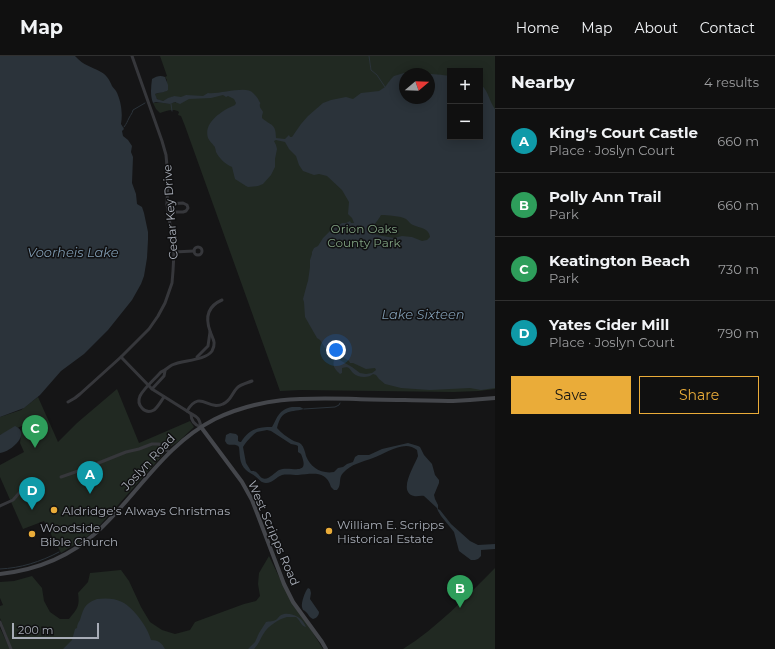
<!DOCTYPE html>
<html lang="en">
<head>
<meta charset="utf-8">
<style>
	body { margin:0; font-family:Montserrat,sans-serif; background:#1e1e1e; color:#f1f3f6 }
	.controls { position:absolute; right:12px; top:12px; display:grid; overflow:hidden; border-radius:0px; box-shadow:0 2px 10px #0003 }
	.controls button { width:36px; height:36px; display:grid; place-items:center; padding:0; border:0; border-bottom:1px solid #303030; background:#101010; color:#f1f3f6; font:20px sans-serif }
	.compass { position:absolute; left:399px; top:12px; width:36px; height:36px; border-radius:50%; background:#101010; box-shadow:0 2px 10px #0003; rotate:71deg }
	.scale { position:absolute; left:12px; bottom:10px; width:87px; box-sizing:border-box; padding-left:4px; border:2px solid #a7acb6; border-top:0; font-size:11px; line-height:14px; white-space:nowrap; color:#a7acb6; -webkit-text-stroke:3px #101011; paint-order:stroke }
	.you { position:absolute; left:336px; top:294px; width:14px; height:14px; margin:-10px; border:3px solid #fff; border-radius:50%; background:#1a73e8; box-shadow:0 0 0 6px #1a73e833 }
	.badge { display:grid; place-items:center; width:26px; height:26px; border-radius:50%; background:#eaac39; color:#fff; font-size:13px; font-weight:700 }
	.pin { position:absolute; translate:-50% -33px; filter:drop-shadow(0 1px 2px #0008) }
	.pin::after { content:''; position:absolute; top:21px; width:14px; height:12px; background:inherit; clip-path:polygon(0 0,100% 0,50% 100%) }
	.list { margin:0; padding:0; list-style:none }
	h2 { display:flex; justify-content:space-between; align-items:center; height:52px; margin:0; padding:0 16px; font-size:17px }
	h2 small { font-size:13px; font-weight:400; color:#9c9d9f }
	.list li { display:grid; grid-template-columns:26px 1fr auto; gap:12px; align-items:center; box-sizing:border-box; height:64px; padding:0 16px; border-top:1px solid #303030 }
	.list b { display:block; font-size:15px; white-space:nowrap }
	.list p { margin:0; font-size:13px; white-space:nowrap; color:#9c9d9f }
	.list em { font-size:13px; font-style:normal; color:#9c9d9f }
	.actions { display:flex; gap:8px; padding:12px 16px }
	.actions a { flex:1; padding:9px 0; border:1px solid #eaac39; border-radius:0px; text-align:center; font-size:14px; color:#eaac39 }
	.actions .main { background:#eaac39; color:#111 }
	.map { position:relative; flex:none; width:495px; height:593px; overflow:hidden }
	header { display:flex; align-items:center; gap:24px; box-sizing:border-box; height:56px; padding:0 20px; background:#101010; border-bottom:1px solid #303030 }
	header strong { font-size:19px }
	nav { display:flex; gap:22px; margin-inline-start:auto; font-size:14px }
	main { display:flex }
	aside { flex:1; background:#101010 }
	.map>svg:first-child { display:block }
	.green { fill:#212922; fill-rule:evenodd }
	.water { fill:#2b333a; fill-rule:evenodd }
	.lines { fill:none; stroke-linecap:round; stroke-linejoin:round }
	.stream { stroke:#2b333a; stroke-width:1 }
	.street { stroke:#36373b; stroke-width:3 }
	.secondary { stroke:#44464b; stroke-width:4 }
	.poi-dot { fill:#eaac39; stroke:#101011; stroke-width:1.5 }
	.labels { text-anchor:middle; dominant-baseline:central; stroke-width:3; stroke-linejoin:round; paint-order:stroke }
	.street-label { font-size:12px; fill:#a7acb6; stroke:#101011 }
	.park-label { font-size:12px; fill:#7fa080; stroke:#101011 }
	.poi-label { font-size:12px; fill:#a7acb6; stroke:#101011; text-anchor:start }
	.water-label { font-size:13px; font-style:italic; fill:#7f9ab0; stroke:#101011 }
</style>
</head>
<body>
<header>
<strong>Map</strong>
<nav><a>Home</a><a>Map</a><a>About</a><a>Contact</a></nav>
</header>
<main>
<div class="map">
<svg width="495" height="593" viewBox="0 0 495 593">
	<rect width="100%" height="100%" fill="#151516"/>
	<g class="green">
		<path d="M160,0H495V333L479,335L453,336L301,334L280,335L185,70L181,60L178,59L179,56C174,52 166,55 160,57L156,53L153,47C160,45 168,49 175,46L176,47L174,40L163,45C159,45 155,42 155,38L166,35L167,24L165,21L167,20ZM450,15H480V81H450ZM405,18H429V42H405Z"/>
		<polygon points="117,333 139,387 190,365 194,371 179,385 170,391 101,468 87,481 61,497 44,465 23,473 0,421 0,409 24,396 20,387 22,370 0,379 0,361 21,354 38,341 58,386 77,367"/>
		<path d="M269,500L283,529L323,593H12L0,562V550L3,549L0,542V526L14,525L32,520L42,532L44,545L50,556L60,563H69C77,553 80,551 78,537L88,526L90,517L121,514L129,525L141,551L150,566L162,574L175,578L190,574L195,566L244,548L256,545L260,540L258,528L259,517Z"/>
		<path d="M495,512V593H403C438,571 466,541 495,512Z"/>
		<polygon points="0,572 10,593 0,593"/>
	</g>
	<g class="water">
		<path d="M0,0H75C84,10 91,10 101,16C107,19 110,25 112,30C113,32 115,33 116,35C121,44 123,58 121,68L124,73L122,75L123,80L128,84L132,90L131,96L133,101L132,127L136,138L137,148L142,151L144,157L148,176V184L147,202L144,220L141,228L132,244L108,274L84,298L61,315L40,339L24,352L0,361Z"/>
		<path d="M413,16C425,18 437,18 450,20V81H480V28C488,33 489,45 495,53V332L481,334L470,332L430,334L401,332L385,328L379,323L376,319L373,318C369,322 358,322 353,317C349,313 350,310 342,312V317L340,318C336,314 332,311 334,304L336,302L352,311L360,317L366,318L372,317L376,314L375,312L366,313L353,307H350L349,305L340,299L325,292L320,284L317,282L305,261L304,246L303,243L307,228L308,225L310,211V204L312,198V196L314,192L318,190L323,182L330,175L342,167H346L350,165L351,167H354L352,162L348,158L349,146L342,134L327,120L319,118L314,119L303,115L299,109L296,100L289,93L285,86L276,84L274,85L276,89L277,93L275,103V111L271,119L263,128L258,130L248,131L246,130L235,123L232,111C225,108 219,102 216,96C216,95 215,90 214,90C212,87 210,86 208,82C203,66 223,54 235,49L236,47L234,43L228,40L226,41L223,39L211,42L189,43L180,48L175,46L170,48L156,46L153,47C150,39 151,31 152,23C157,20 160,19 165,21L168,29V34C165,37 159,36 155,38L157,43L163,45L168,42L174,40L181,41L186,39L203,40L208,37C218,39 247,29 253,37C255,39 258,42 259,45C262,49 259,46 260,51C260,52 263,55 263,56L262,60V62C271,70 276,67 276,82L285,83L289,79L290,81H292L301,68L308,60L323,47L331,44L346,41L353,43L361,37L379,35L385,31L391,23L394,20L404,17ZM405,18H429V42H405ZM381,159C387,159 401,160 406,163C409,165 410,168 413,169C420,172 429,172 430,181L427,184L422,185L412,181L402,180L394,182L377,179L371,177C371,171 378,165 381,159Z"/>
		<path d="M292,351H300L304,353C288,357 282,353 277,372C281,377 287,381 292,384C295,386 299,386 301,388C304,391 305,396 306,400C311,412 321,418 334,416L338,412L343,411L347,408L353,406L355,401L358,399H369L382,393L408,387L418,390L420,391L424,399L432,408L435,419L439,424V427L434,439L435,443L438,449V453L440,454L451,468L470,485L478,489L495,488V493L481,494V500L478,503L475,504H471L459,495L454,476L441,460L438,455L437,452L424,440C421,439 417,441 414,440C397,436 415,409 418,400L417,394C404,383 386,398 373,402C362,406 351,408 343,417C338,422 342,429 337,434H334L331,431C326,414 312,418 298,419C293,419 287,418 282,419C276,421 273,427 266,427C261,427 259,423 256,421C253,418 249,417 246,414C239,408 240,398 239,391C236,387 231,390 227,388L225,385L226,379L230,377L236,378L238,380V385L240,386H241C249,373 258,371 272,371C278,361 278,354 292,351ZM267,374L271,375L291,388L296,389L298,390V396L301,398C311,422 290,409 279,414C274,417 268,425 262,422C259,420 259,418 257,417C256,415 253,415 251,415L246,407L243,391C246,386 252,379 257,376C260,375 264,375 267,374Z"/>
		<path d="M15,370C32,377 11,396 0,397V379Z"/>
		<path d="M308,532L310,533L311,537L310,543L319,556C319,559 317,562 313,563C309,561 309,559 306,556C303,553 303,555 302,551C301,547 305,535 308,532Z"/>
		<path d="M97,543C105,542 115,542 122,546C134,552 148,572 151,584C158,584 162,587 165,593H63L72,584L75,573L77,572C77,569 78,567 80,564C84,552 84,548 97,543Z"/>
		<path d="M284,558C294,557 302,562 306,571C301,570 300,564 296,561C293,561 290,561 287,561C279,563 268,570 264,577C260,583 259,588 254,593H248L255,586L259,577L266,566C269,565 274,566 277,563C280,560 280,559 284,558Z"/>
	</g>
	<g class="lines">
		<g class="stream">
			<polyline points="369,0 371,14 377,19 385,31"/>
			<polyline points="171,48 172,55"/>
			<path d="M124,71C127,67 127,66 129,62C131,58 132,58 133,54L145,47"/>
			<polyline points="304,353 335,351 339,349 340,347"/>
			<path d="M0,513C21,512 40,506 59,496"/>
		</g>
		<g class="street">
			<polyline points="167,148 183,147 187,149 188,152 186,155 183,156 168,156"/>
			<circle cx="198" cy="195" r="4"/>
			<polyline points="174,196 194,195"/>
			<path d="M121,301L152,333L187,355C195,361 199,359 201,371"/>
			<polyline points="197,301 208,290 210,276"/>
			<polyline points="152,333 164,320 165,315"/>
			<path d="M164,341C161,345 158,351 154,354C145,359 136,349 140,340C144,332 155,323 161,316C165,315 168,311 172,309C182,304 205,305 212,295C217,286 212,282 210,275C205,261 208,250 222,244"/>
			<polyline points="68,346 75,342 80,338 121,301 149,273 158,260 165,247 172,227 173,215 174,196 167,148 168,121 166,99 162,85 132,0"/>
			<path d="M187,355C200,333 208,355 223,348C231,345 232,337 237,332C241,328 247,327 252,325"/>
			<path d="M191,358C191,365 194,369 201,371"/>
			<polyline points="61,421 81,414 126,396 139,393 152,388 159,388 169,396"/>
			<polyline points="0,450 13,444 20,436"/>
			<polyline points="0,566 11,593"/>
		</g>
		<g class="secondary">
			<polyline points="201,371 242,426 252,444 284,528 293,546 322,586 326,593"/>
			<path d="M0,518C36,514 70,501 98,475C138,438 164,389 215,363C263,340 305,342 356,343C388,344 421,344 453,345L470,344L495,342"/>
		</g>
	</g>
	<g class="poi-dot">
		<circle cx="54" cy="454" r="4"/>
		<circle cx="329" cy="475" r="4"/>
		<circle cx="32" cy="478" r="4"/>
	</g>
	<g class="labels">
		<g class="street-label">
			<text transform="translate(170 156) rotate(-94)">Cedar Key Drive</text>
			<text transform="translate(148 406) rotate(-47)">Joslyn Road</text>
			<text transform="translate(274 477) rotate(67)">West Scripps Road</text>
		</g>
		<g class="park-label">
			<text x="364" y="172">Orion Oaks<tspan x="364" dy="14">County Park</tspan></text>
		</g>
		<g class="poi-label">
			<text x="62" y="454">Aldridge's Always Christmas</text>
			<text x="337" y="468">William E. Scripps<tspan x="337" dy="14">Historical Estate</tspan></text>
			<text x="40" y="471">Woodside<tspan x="40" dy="14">Bible Church</tspan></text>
		</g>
		<g class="water-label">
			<text x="73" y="196">Voorheis Lake</text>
			<text x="423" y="258">Lake Sixteen</text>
		</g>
	</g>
</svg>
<div class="controls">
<button>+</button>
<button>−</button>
</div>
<svg class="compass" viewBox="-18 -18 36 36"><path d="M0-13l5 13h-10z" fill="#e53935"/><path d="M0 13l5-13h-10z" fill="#9c9d9f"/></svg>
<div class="scale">200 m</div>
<div class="you"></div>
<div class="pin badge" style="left:90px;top:438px;background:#0f9aa8">A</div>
<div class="pin badge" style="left:460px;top:552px;background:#2e9e5b">B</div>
<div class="pin badge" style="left:35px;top:392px;background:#2e9e5b">C</div>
<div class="pin badge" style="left:32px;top:454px;background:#0f9aa8">D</div>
</div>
<aside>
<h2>Nearby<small>4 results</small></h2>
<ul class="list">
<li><span class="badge" style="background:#0f9aa8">A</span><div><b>King's Court Castle</b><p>Place · Joslyn Court</p></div><em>660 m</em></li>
<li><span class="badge" style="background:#2e9e5b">B</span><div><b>Polly Ann Trail</b><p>Park</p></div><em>660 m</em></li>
<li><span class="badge" style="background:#2e9e5b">C</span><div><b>Keatington Beach</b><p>Park</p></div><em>730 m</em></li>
<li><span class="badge" style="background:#0f9aa8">D</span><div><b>Yates Cider Mill</b><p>Place · Joslyn Court</p></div><em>790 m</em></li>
</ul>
<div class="actions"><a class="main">Save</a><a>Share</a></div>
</aside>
</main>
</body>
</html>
